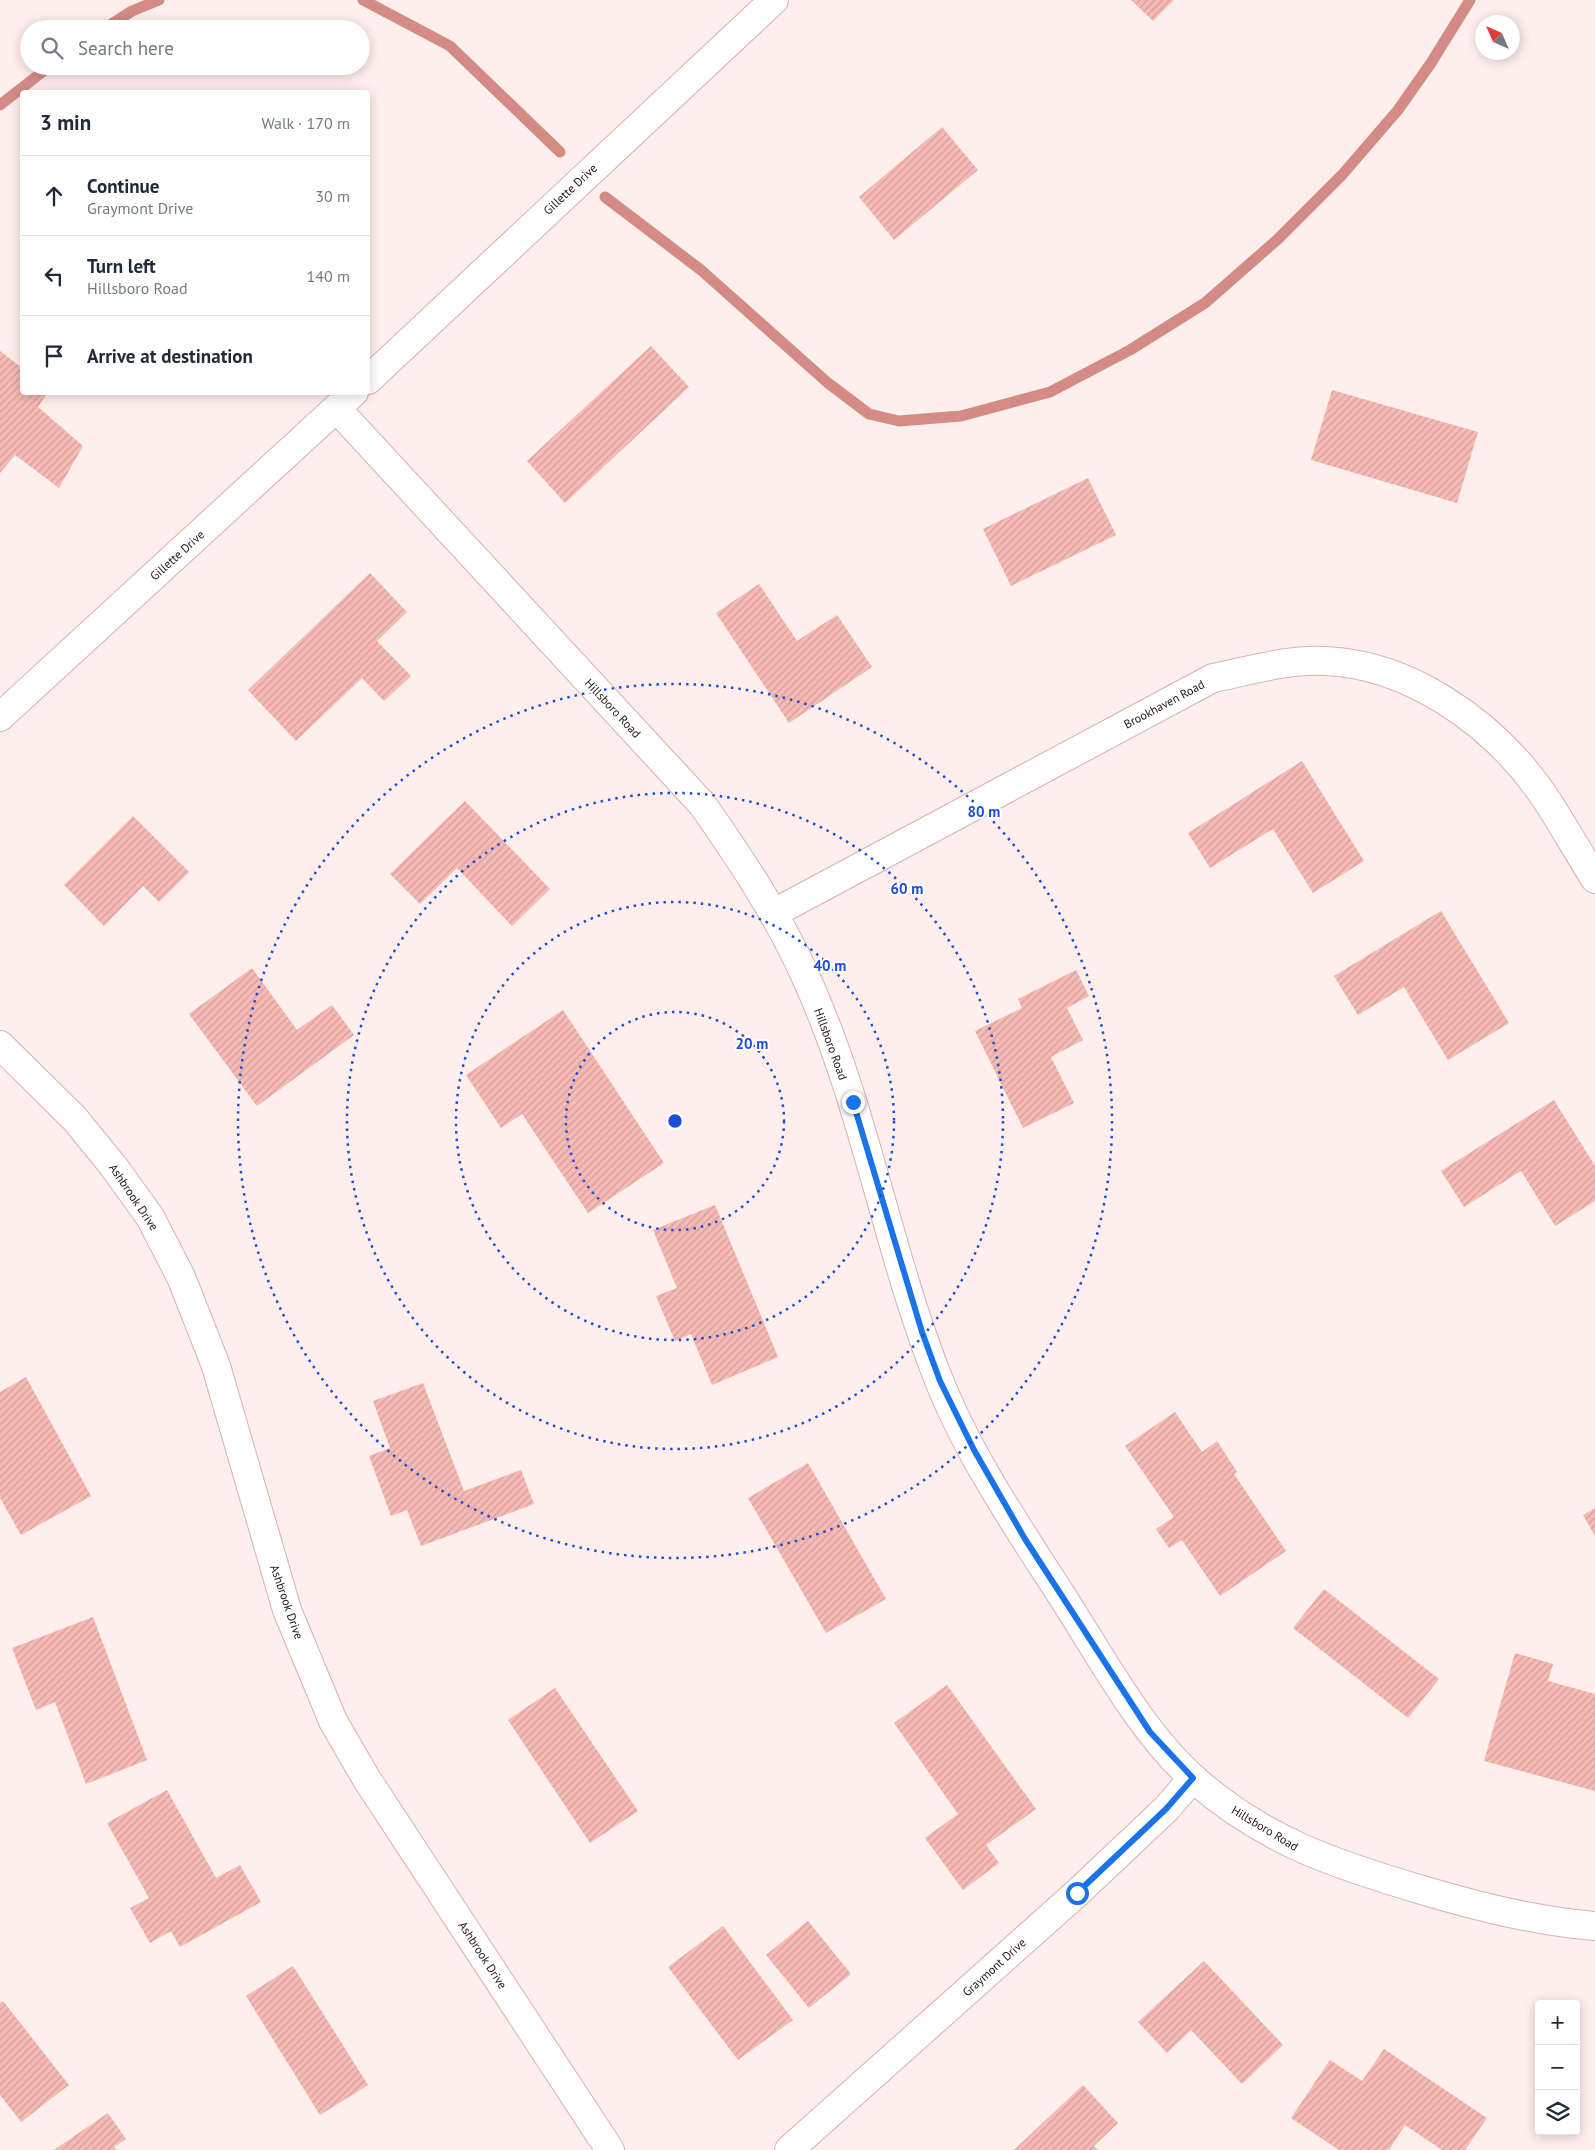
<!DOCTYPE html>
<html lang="en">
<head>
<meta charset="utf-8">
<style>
	body { margin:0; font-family:"PT Sans",sans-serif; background:#f2f2f3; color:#1f2937 }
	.controls { position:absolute; right:15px; bottom:15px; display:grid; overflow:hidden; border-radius:5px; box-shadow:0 2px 12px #0003 }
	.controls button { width:45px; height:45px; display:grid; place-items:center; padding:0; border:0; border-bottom:1px solid #e0e1e3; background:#fff; color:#1f2937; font:25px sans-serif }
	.compass { position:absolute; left:1475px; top:15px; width:45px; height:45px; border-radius:50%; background:#fff; box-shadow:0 2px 12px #0003; rotate:315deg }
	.stop { position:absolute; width:15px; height:15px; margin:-11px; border:4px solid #1a73e8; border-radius:50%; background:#fff }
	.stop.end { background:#1a73e8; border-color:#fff; box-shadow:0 1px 5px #0008 }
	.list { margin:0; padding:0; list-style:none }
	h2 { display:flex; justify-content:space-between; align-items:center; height:65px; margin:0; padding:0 20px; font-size:21px }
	h2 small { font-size:16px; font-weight:400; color:#747a83 }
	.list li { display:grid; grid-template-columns:32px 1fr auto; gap:15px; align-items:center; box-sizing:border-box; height:80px; padding:0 20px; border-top:1px solid #e0e1e3 }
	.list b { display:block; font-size:19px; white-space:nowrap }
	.list p { margin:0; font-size:16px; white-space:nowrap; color:#747a83 }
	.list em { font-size:16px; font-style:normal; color:#747a83 }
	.icon { flex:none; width:28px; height:28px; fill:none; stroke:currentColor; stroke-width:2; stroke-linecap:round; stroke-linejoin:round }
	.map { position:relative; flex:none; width:1595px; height:2150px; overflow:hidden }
	.search { position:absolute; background:#fff; box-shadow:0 2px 12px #0003; left:20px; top:20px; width:350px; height:55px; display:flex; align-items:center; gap:12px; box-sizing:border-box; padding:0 18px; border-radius:28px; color:#747a83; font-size:19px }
	.panel { position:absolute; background:#fff; box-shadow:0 2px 12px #0003; left:20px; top:90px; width:350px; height:305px; border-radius:5px }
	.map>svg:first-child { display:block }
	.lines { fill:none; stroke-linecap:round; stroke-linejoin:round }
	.stream { stroke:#d48b86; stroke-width:11 }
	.building { fill:url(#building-hatch) }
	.minor-casing { stroke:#d8b2af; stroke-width:30 }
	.minor { stroke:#fff; stroke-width:28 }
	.route { stroke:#1a73e8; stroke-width:6 }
	.ring { fill:none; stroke:#1d4ed8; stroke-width:2.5; stroke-dasharray:2.5 5 }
	.labels { text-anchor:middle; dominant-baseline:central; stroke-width:4; stroke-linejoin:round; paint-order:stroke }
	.street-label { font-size:12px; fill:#231615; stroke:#fff }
	.centre { fill:#1d4ed8; stroke:#fff; stroke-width:2.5 }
	.ring-label { font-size:15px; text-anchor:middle; font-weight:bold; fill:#1d4ed8; stroke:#fff; stroke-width:4; stroke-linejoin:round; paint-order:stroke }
</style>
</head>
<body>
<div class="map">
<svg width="1595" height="2150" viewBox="0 0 1595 2150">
	<defs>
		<pattern id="building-hatch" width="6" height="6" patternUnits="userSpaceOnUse" patternTransform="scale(1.25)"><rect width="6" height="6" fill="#f7bab5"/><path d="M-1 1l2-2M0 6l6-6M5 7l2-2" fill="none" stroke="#d39f9b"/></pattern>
	</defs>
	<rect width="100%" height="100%" fill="#feeeec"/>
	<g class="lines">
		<g class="stream">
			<polyline points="363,0 450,46 560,152"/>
			<polyline points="104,29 132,11 159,0"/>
			<polyline points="0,105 50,66"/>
			<polyline points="605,197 701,270 828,383 869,414 899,421 961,416 1050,392 1130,350 1205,303 1278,239 1342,175 1398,110 1431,63 1470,0"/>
		</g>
	</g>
	<g class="building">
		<polygon points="1131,0 1174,0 1153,21"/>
		<polygon points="942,127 978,170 894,240 859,197"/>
		<polygon points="651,346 689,387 565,503 527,461"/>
		<polygon points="0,351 22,368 22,392 48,392 38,407 83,446 59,488 15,455 0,473"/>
		<polygon points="1332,390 1478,432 1457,503 1311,460"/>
		<polygon points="1088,478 1116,535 1011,586 983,529"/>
		<polygon points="370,573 407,612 377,641 411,676 384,701 362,678 296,741 248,690"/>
		<polygon points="759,584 797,641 837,615 872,667 789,723 716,613"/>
		<polygon points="1302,761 1364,861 1313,893 1273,829 1210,868 1188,833"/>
		<polygon points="465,801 550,889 512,926 457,868 420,904 390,874"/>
		<polygon points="133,816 189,872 159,902 143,886 104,926 64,885"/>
		<polygon points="1441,911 1509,1023 1448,1060 1404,987 1358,1015 1334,976"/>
		<polygon points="252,968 297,1030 332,1005 354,1035 257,1106 189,1014"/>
		<polygon points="1076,970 1089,996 1067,1008 1083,1040 1051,1057 1074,1103 1023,1128 975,1031 1022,1008 1018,999"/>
		<polygon points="563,1010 664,1163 588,1213 522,1114 501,1128 466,1075"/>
		<polygon points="1554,1100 1595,1166 1595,1201 1555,1226 1521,1171 1464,1207 1441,1171"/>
		<polygon points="715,1205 778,1357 712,1385 691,1334 675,1341 656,1296 677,1288 653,1230"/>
		<polygon points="26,1377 91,1496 21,1535 0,1498 0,1392"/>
		<polygon points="423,1383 464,1491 521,1470 534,1504 421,1546 407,1510 391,1516 369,1456 390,1448 373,1401"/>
		<polygon points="1175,1412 1202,1452 1217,1441 1237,1472 1234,1474 1286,1551 1220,1596 1182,1540 1169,1548 1156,1529 1174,1517 1125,1446"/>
		<polygon points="808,1463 886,1599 826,1633 748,1498"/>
		<polygon points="1595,1508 1595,1536 1583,1515"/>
		<polygon points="1324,1589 1439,1679 1408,1718 1293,1628"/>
		<polygon points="93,1617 147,1760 86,1784 55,1702 36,1710 12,1648"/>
		<polygon points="1515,1653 1553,1664 1548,1681 1595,1694 1595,1791 1484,1761"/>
		<polygon points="947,1685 1036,1809 986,1845 999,1863 963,1890 925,1838 958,1814 894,1723"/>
		<polygon points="555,1688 638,1811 590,1843 508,1720"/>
		<polygon points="167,1790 216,1878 240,1865 261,1902 180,1947 171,1931 150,1943 130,1908 149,1898 107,1823"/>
		<polygon points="808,1921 851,1974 809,2008 766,1955"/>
		<polygon points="723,1926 793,2020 738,2060 668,1967"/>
		<polygon points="1204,1961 1283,2045 1242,2084 1191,2030 1167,2053 1138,2022"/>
		<polygon points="293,1966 368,2085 320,2115 246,1996"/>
		<polygon points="3,2001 69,2085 21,2122 0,2095 0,2003"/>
		<polygon points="1384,2049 1487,2118 1465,2150 1442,2150 1405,2125 1389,2150 1339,2150 1291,2118 1330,2060 1362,2081"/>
		<polygon points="1083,2085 1118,2123 1094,2146 1098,2150 1014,2150"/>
		<polygon points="108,2113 126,2139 114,2147 116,2150 54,2150"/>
	</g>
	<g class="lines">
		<g class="minor-casing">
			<g id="minor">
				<polyline points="368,380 774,0"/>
				<path d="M337,409L702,804C742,861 780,918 808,982C865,1109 887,1249 938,1378C968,1454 1016,1525 1060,1593C1099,1653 1141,1733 1195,1780C1265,1841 1334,1864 1422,1890C1480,1907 1535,1921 1595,1926"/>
				<polyline points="0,717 354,392"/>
				<path d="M774,913L1213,678C1249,671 1287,659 1325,661C1409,664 1491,722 1539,789C1559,817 1576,849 1595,879"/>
				<polyline points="0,1045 75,1119 114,1167 150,1217 181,1277 216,1366 287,1610 333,1721 366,1778 610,2150"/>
				<polyline points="789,2150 1077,1893 1166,1809 1193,1778"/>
			</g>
		</g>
		<use href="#minor" class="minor"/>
	</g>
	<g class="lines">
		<polyline class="route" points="853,1102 922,1332 940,1381 974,1450 1025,1539 1150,1732 1193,1778 1166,1809 1077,1893"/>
	</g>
	<g class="ring">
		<circle cx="675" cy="1121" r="109"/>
		<circle cx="675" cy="1121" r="219"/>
		<circle cx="675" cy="1121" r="328"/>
		<circle cx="675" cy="1121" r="437"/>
	</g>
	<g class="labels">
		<g class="street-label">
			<text transform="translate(570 189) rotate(-43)">Gillette Drive</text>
			<text transform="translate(177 555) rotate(-42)">Gillette Drive</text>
			<text transform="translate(1164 704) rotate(-28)">Brookhaven Road</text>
			<text transform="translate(613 708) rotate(47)">Hillsboro Road</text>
			<text transform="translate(831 1044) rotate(70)">Hillsboro Road</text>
			<text transform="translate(134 1197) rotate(56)">Ashbrook Drive</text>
			<text transform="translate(287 1602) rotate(71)">Ashbrook Drive</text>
			<text transform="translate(1265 1828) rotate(31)">Hillsboro Road</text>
			<text transform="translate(483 1955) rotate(57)">Ashbrook Drive</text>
			<text transform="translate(994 1967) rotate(-42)">Graymont Drive</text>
		</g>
	</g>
	<circle cx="675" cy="1121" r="8" class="centre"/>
	<g class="ring-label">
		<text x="984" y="817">80 m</text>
		<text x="907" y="894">60 m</text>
		<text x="830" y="971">40 m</text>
		<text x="752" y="1049">20 m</text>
	</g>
</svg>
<div class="controls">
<button>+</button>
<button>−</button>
<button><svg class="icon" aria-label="layers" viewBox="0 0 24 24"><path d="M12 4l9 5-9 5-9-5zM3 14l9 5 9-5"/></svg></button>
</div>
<svg class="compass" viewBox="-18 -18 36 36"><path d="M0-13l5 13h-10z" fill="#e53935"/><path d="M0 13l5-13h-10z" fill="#747a83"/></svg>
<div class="stop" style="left:1077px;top:1893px"></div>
<div class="stop end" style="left:853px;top:1102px"></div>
<div class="search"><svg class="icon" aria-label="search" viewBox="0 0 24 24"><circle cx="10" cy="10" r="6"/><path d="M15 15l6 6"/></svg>Search here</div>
<section class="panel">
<h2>3 min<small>Walk · 170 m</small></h2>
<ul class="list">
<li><svg class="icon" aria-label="ahead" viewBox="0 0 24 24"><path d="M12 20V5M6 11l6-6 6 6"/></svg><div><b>Continue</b><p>Graymont Drive</p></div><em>30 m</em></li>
<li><svg class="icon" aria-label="left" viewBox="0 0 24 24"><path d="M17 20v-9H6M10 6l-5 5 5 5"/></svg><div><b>Turn left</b><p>Hillsboro Road</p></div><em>140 m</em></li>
<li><svg class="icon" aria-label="arrive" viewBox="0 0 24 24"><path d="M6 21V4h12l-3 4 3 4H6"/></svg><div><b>Arrive at destination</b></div></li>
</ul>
</section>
</div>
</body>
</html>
